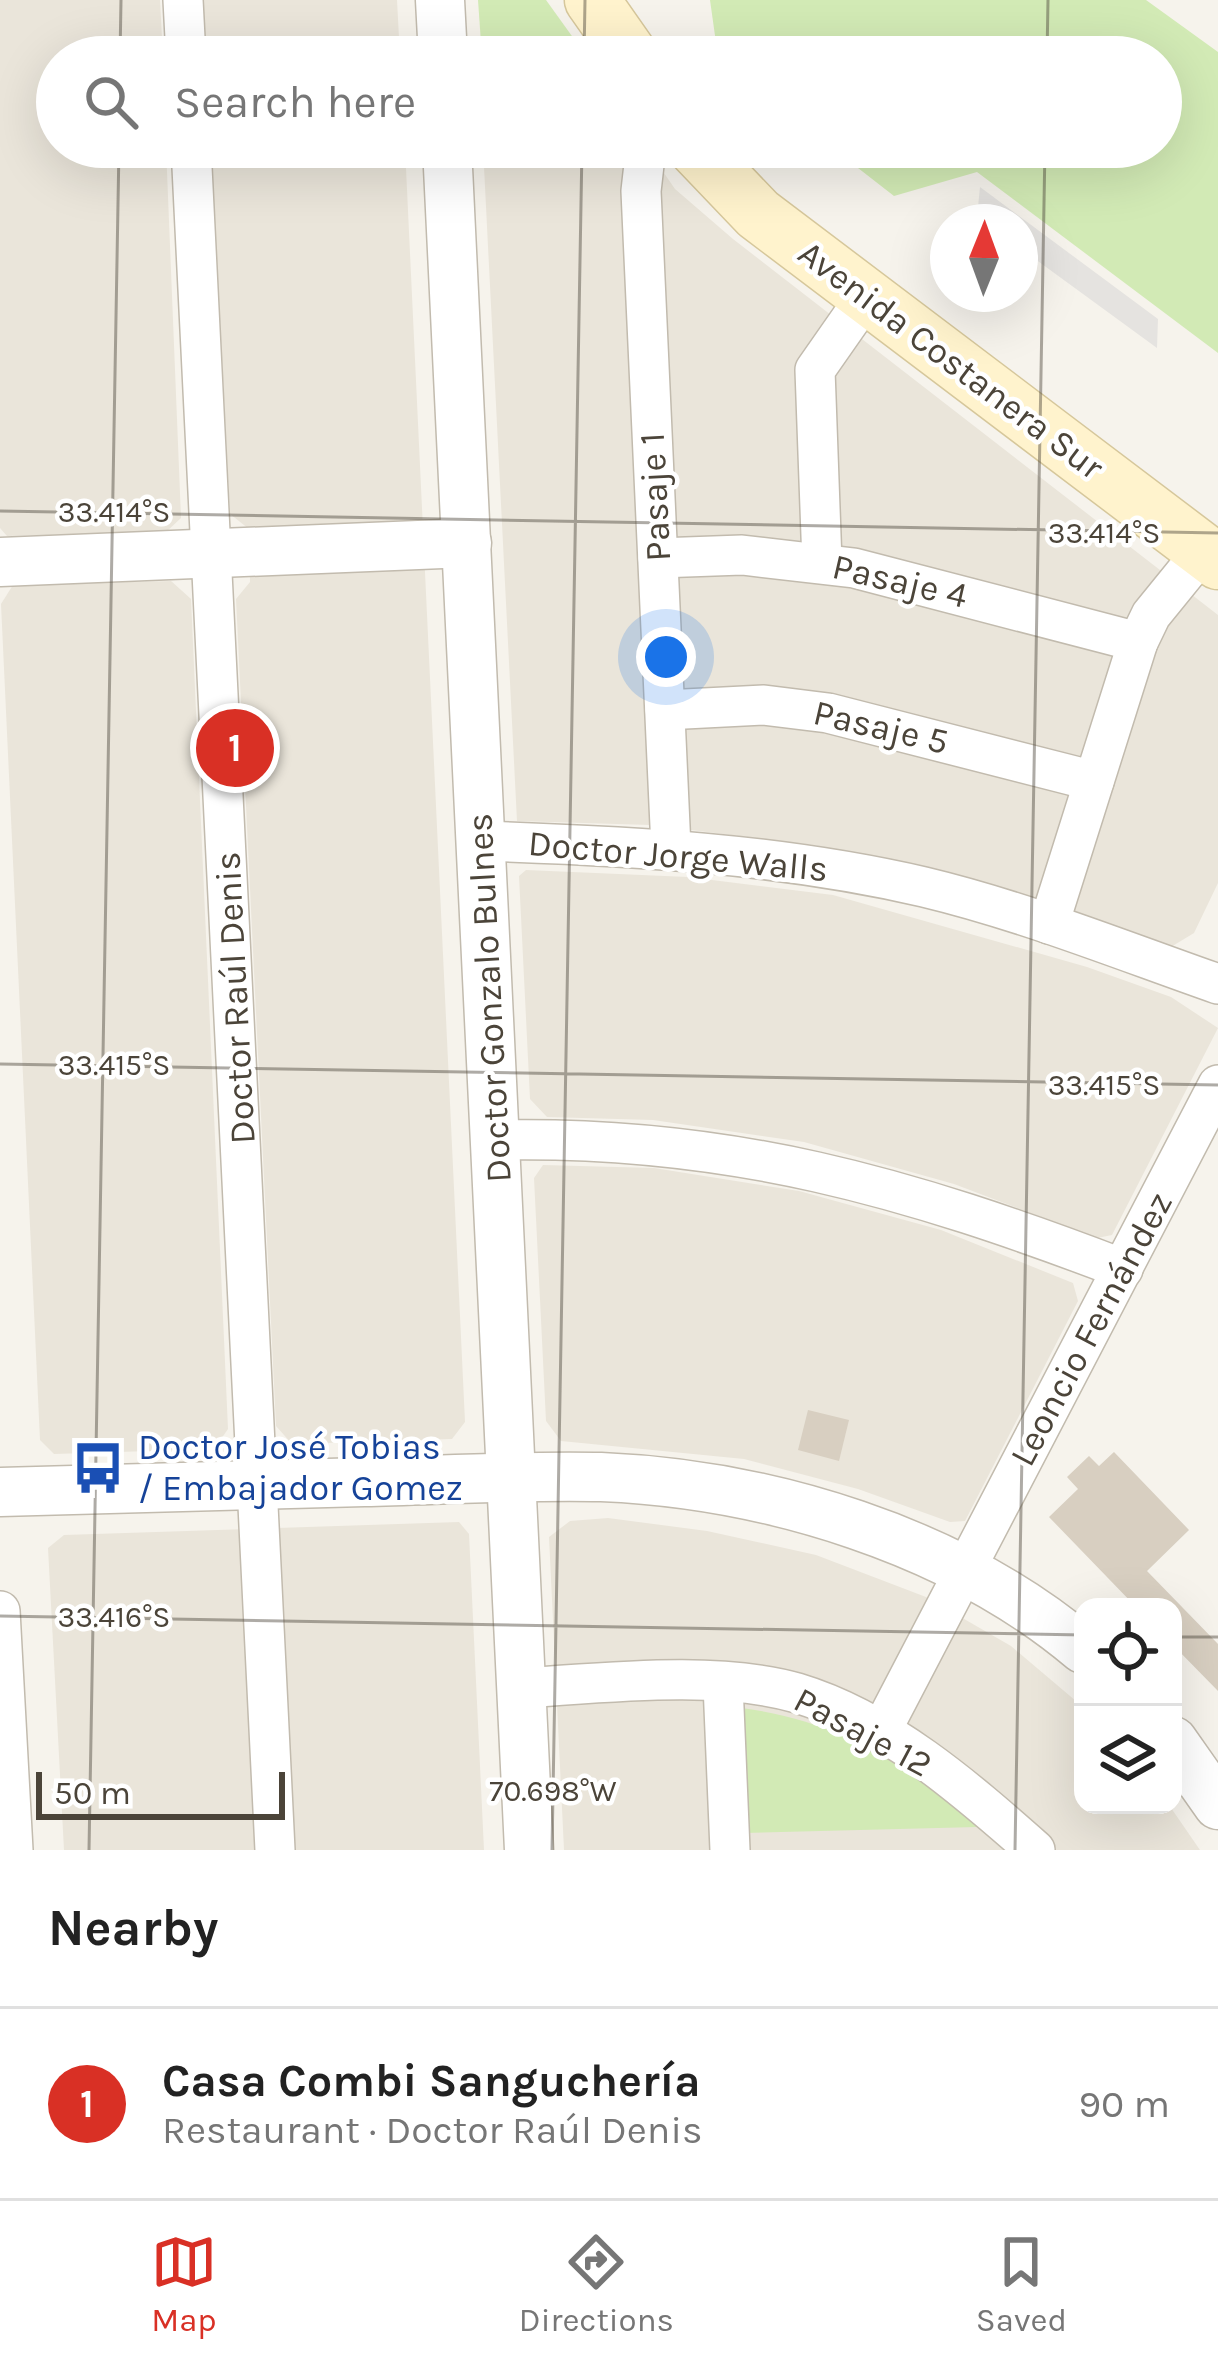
<!DOCTYPE html>
<html lang="en">
<head>
<meta charset="utf-8">
<style>
	body { margin:0; font-family:Karla,sans-serif; background:#f6f6f6; color:#222 }
	.controls { position:absolute; right:36px; bottom:36px; display:grid; overflow:hidden; border-radius:24px; box-shadow:0 12px 48px #0002 }
	.controls button { width:108px; height:108px; display:grid; place-items:center; padding:0; border:0; border-bottom:3px solid #e0e0e0; background:#fff; color:#222; font:60px sans-serif }
	.compass { position:absolute; left:930px; top:204px; width:108px; height:108px; border-radius:50%; background:#fff; box-shadow:0 12px 48px #0002; rotate:1deg }
	.scale { position:absolute; left:36px; bottom:30px; width:249px; box-sizing:border-box; padding-left:12px; border:6px solid #4b4439; border-top:0; font-size:33px; line-height:42px; white-space:nowrap; color:#4b4439; -webkit-text-stroke:9px #fff; paint-order:stroke }
	.you { position:absolute; left:666px; top:657px; width:42px; height:42px; margin:-30px; border:9px solid #fff; border-radius:50%; background:#1a73e8; box-shadow:0 0 0 18px #1a73e833 }
	.badge { display:grid; place-items:center; width:78px; height:78px; border-radius:50%; background:#d93025; color:#fff; font-size:39px; font-weight:700 }
	.pin { position:absolute; translate:-50% -50%; border:6px solid #fff; box-shadow:0 3px 12px #0006 }
	.list { margin:0; padding:0; list-style:none }
	h2 { display:flex; justify-content:space-between; align-items:center; height:156px; margin:0; padding:0 48px; font-size:51px }
	h2 small { font-size:39px; font-weight:400; color:#767676 }
	.list li { display:grid; grid-template-columns:78px 1fr auto; gap:36px; align-items:center; box-sizing:border-box; height:192px; padding:0 48px; border-top:3px solid #e0e0e0 }
	.list b { display:block; font-size:45px; white-space:nowrap }
	.list p { margin:0; font-size:39px; white-space:nowrap; color:#767676 }
	.list em { font-size:39px; font-style:normal; color:#767676 }
	.icon { flex:none; width:66px; height:66px; fill:none; stroke:currentColor; stroke-width:2; stroke-linecap:round; stroke-linejoin:round }
	.map { position:relative; flex:none; width:1218px; height:1850px; overflow:hidden }
	.search { position:absolute; background:#fff; box-shadow:0 12px 48px #0002; left:36px; right:36px; top:36px; height:132px; display:flex; align-items:center; gap:30px; box-sizing:border-box; padding:0 42px; border-radius:66px; color:#767676; font-size:45px }
	.sheet { height:348px; background:#fff }
	nav { display:flex; justify-content:space-around; align-items:center; box-sizing:border-box; height:168px; border-top:3px solid #e0e0e0; background:#fff; font-size:33px; color:#767676 }
	nav a { display:grid; justify-items:center; gap:6px }
	nav .on { color:#d93025 }
	.map>svg:first-child { display:block }
	.residential { fill:#eae5da }
	.green { fill:#d2eab5 }
	.parking { fill:#e5e3e0 }
	.building { fill:#d8cfc1 }
	.lines { fill:none; stroke-linecap:round; stroke-linejoin:round }
	.minor-casing { stroke:#c2bbae; stroke-width:42 }
	.tertiary-casing { stroke:#c2bbae; stroke-width:51 }
	.secondary-casing { stroke:#d6c79b; stroke-width:57 }
	.minor { stroke:#fff; stroke-width:39 }
	.tertiary { stroke:#fff; stroke-width:48 }
	.secondary { stroke:#fff3cd; stroke-width:54 }
	.ticks { fill:none; stroke:#4b4439; stroke-width:3; stroke-opacity:0.45 }
	.labels { text-anchor:middle; dominant-baseline:central; stroke-width:9; stroke-linejoin:round; paint-order:stroke }
	.street-label { font-size:36px; fill:#4b4439; stroke:#fff }
	.transit-label { font-size:36px; fill:#164399; stroke:#fff; text-anchor:start }
	.ticks-label { font-size:30px; text-anchor:middle; fill:#4b4439; stroke:#fff; stroke-width:9; stroke-linejoin:round; paint-order:stroke }
</style>
</head>
<body>
<div class="map">
<svg width="1218" height="1850" viewBox="0 0 1218 1850">
	<rect width="100%" height="100%" fill="#f6f3ec"/>
	<g class="residential">
		<polygon points="0,0 160,0 163,57 57,57 57,147 166,147 181,518 166,532 7,536 0,528"/>
		<polygon points="203,0 397,0 400,57 206,57"/>
		<polygon points="211,147 405,147 465,1422 452,1439 292,1444 276,1426 236,599 250,582 249,529 230,514"/>
		<polygon points="483,147 646,147 675,189 733,239 1218,615 1218,883 1194,933 1166,950 897,863 814,845 650,825 517,821"/>
		<polygon points="171,581 191,599 228,1429 214,1449 54,1454 40,1440 1,604 13,585"/>
		<polygon points="526,870 688,877 833,895 1087,967 1171,997 1218,1028 1112,1235 1097,1238 954,1184 804,1142 653,1120 547,1117 530,1099 519,876"/>
		<polygon points="543,1165 654,1168 799,1191 941,1230 1073,1283 1078,1301 965,1521 950,1522 858,1489 744,1459 561,1441 546,1421 534,1178"/>
		<polygon points="608,1518 707,1531 816,1555 926,1597 1011,1646 1083,1707 1083,1805 1169,1805 1200,1850 564,1850 549,1537 570,1521"/>
		<polygon points="459,1522 469,1534 484,1850 64,1850 48,1548 64,1535"/>
	</g>
	<g class="green">
		<polygon points="478,0 546,0 587,57 482,57"/>
		<polygon points="710,0 1146,0 1218,52 1218,353 977,172 894,196 831,147 1161,147 1161,57 718,57"/>
		<path d="M733,1707C833,1718 903,1760 977,1827L742,1833Z"/>
	</g>
	<polygon class="parking" points="980,187 1158,319 1157,348 1020,248 1020,222 984,222 977,217"/>
	<g class="building">
		<polygon points="808,1410 849,1420 839,1461 798,1450"/>
		<polygon points="1114,1452 1189,1530 1147,1571 1218,1644 1218,1691 1173,1645 1173,1607 1136,1607 1049,1517 1078,1489 1067,1477 1089,1456 1099,1466"/>
	</g>
	<g class="lines">
		<g class="minor-casing">
			<g id="minor">
				<polyline points="183,0 186,57"/>
				<polyline points="191,147 275,1850"/>
				<polyline points="646,147 641,191 671,848"/>
				<polyline points="658,558 742,555 854,568 1138,642"/>
				<polyline points="822,563 815,370 866,297"/>
				<polyline points="665,710 764,705 828,713 1094,781"/>
				<path d="M481,841C631,846 777,853 924,887C1024,911 1121,950 1218,984"/>
				<polyline points="1049,924 1138,642 1151,615 1203,551"/>
				<path d="M496,1140C729,1135 908,1187 1123,1269"/>
				<polyline points="0,1611 13,1850"/>
				<polyline points="723,1684 730,1850"/>
				<path d="M521,1688C605,1683 716,1670 797,1693C887,1720 966,1789 1035,1850"/>
				<polyline points="880,1733 1218,1085"/>
			</g>
		</g>
		<g class="tertiary-casing">
			<g id="tertiary">
				<polyline points="440,0 443,57"/>
				<polyline points="447,147 529,1850"/>
				<polyline points="0,562 467,543"/>
				<path d="M0,1492C121,1489 243,1485 364,1482C443,1480 523,1475 601,1477C768,1484 954,1540 1083,1649"/>
				<polyline points="1173,1741 1218,1805"/>
			</g>
		</g>
		<g class="secondary-casing">
			<g id="secondary">
				<polyline points="592,0 632,57"/>
				<polyline points="694,147 758,214 1218,562"/>
			</g>
		</g>
		<use href="#minor" class="minor"/>
		<use href="#tertiary" class="tertiary"/>
		<use href="#secondary" class="secondary"/>
	</g>
	<path class="ticks" d="M120,57L121,0M584,57L585,0M1047,57L1048,0M0,511L1218,533M0,1064L1218,1085M0,1616L1083,1635M1173,1637H1218M89,1850L119,147M552,1850L582,147M1015,1850L1045,147"/>
	<defs>
		<g id="bus-bare" transform="scale(4.14)"><path d="M-5-6H5V4H4V6H2V4H-2V6H-4V4H-5ZM-3.5-4V0h7V-4ZM-3.5 1.2v1.5H-2V1.2ZM2 1.2v1.5H3.5V1.2Z" fill="#1a4fb4" stroke="#fff" stroke-width="2.5" paint-order="stroke"/></g>
	</defs>
	<g fill-rule="evenodd">
		<use href="#bus-bare" x="98" y="1468"/>
	</g>
	<g class="labels">
		<g class="street-label">
			<text transform="translate(951 360) rotate(37)">Avenida Costanera Sur</text>
			<text transform="translate(655 497) rotate(-93)">Pasaje 1</text>
			<text transform="translate(900 581) rotate(13)">Pasaje 4</text>
			<text transform="translate(881 727) rotate(13)">Pasaje 5</text>
			<text transform="translate(678 856) rotate(5)">Doctor Jorge Walls</text>
			<text transform="translate(235 998) rotate(-93)">Doctor Raúl Denis</text>
			<text transform="translate(489 998) rotate(-93)">Doctor Gonzalo Bulnes</text>
			<text transform="translate(1091 1329) rotate(-62)">Leoncio Fernández</text>
			<text transform="translate(863 1732) rotate(28)">Pasaje 12</text>
		</g>
		<g class="transit-label">
			<text x="138" y="1447">Doctor José Tobias<tspan x="138" dy="41">/ Embajador Gomez</tspan></text>
		</g>
	</g>
	<g class="ticks-label">
		<text x="114" y="522">33.414°S</text>
		<text x="1104" y="543">33.414°S</text>
		<text x="114" y="1075">33.415°S</text>
		<text x="1104" y="1095">33.415°S</text>
		<text x="114" y="1627">33.416°S</text>
		<text x="553" y="1801">70.698°W</text>
	</g>
</svg>
<div class="controls">
<button><svg class="icon" aria-label="locate" viewBox="0 0 24 24"><circle cx="12" cy="12" r="6"/><path d="M12 2v4M12 18v4M2 12h4M18 12h4"/></svg></button>
<button><svg class="icon" aria-label="layers" viewBox="0 0 24 24"><path d="M12 4l9 5-9 5-9-5zM3 14l9 5 9-5"/></svg></button>
</div>
<svg class="compass" viewBox="-18 -18 36 36"><path d="M0-13l5 13h-10z" fill="#e53935"/><path d="M0 13l5-13h-10z" fill="#767676"/></svg>
<div class="scale">50 m</div>
<div class="you"></div>
<div class="pin badge" style="left:235px;top:748px">1</div>
<div class="search"><svg class="icon" aria-label="search" viewBox="0 0 24 24"><circle cx="10" cy="10" r="6"/><path d="M15 15l6 6"/></svg>Search here</div>
</div>
<section class="sheet">
<h2>Nearby<small></small></h2>
<ul class="list">
<li><span class="badge">1</span><div><b>Casa Combi Sanguchería</b><p>Restaurant · Doctor Raúl Denis</p></div><em>90 m</em></li>
</ul>
</section>
<nav>
<a class="on"><svg class="icon" aria-label="map" viewBox="0 0 24 24"><path d="M3 6l6-2 6 2 6-2v14l-6 2-6-2-6 2zM9 4v14M15 6v14"/></svg>Map</a>
<a><svg class="icon" aria-label="directions" viewBox="0 0 24 24"><path d="M12 3l9 9-9 9-9-9zM9 14v-3h6M13 9l2 2-2 2"/></svg>Directions</a>
<a><svg class="icon" aria-label="saved" viewBox="0 0 24 24"><path d="M7 4h10v16l-5-4-5 4z"/></svg>Saved</a>
</nav>
</body>
</html>
